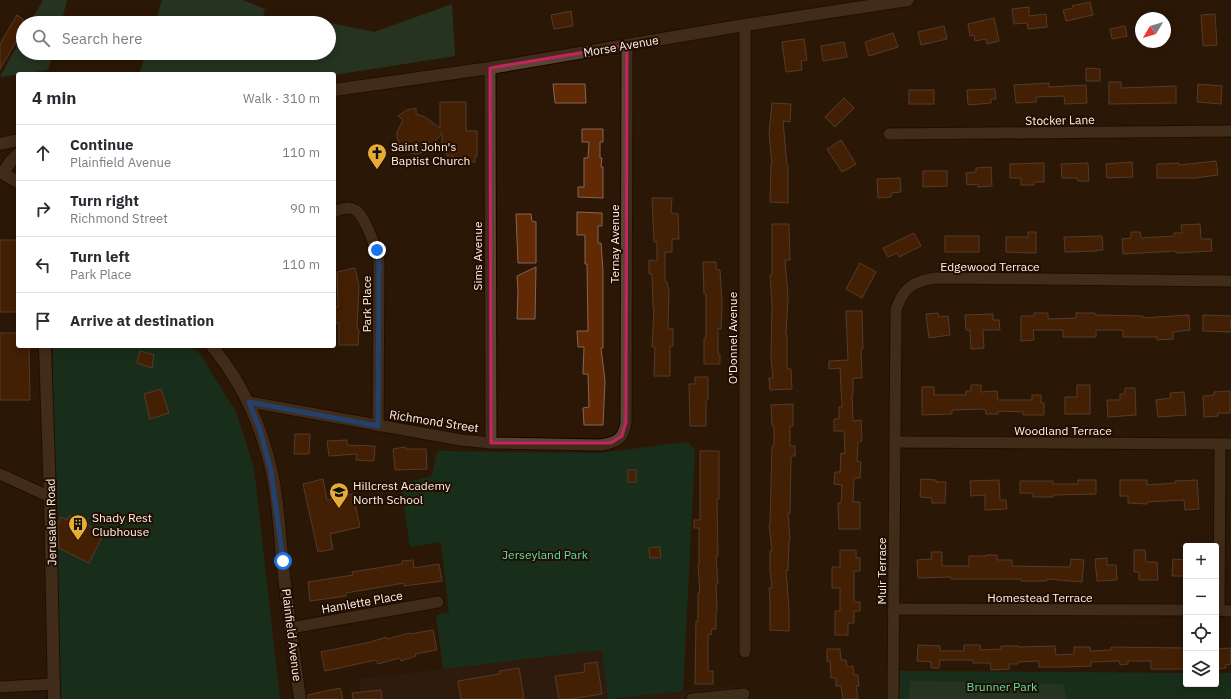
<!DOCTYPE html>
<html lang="en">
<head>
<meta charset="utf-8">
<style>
	body { margin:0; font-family:"IBM Plex Sans",sans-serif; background:#f2f2f3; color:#2b2b33 }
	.controls { position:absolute; right:12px; bottom:12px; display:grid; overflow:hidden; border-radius:4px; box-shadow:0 2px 10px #0003 }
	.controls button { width:36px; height:36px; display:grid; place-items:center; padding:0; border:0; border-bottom:1px solid #e1e1e2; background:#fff; color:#2b2b33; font:20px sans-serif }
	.compass { position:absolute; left:1135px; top:12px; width:36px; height:36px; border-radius:50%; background:#fff; box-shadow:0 2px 10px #0003; rotate:232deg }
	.stop { position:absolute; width:12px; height:12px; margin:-9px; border:3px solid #1a73e8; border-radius:50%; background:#fff }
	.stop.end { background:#1a73e8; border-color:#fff; box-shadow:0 1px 4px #0008 }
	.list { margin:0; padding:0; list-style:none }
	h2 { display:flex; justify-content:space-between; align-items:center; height:52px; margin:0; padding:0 16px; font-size:17px }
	h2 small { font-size:13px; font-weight:400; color:#7c7c81 }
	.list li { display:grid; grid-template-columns:26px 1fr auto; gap:12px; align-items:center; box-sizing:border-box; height:56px; padding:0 16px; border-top:1px solid #e1e1e2 }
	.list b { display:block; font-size:15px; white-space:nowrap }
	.list p { margin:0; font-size:13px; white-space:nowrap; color:#7c7c81 }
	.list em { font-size:13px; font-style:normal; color:#7c7c81 }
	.icon { flex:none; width:22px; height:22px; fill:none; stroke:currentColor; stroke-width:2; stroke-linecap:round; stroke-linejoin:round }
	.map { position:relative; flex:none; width:1231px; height:699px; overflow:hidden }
	.search { position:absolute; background:#fff; box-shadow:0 2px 10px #0003; left:16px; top:16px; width:320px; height:44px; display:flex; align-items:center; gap:10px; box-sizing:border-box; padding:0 14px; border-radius:22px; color:#7c7c81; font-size:15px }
	.panel { position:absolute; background:#fff; box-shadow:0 2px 10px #0003; left:16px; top:72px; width:320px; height:276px; border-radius:4px }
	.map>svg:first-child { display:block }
	.industrial { fill:#311f1a }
	.green { fill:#044b33 }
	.forest { fill:#1e5640 }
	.building { fill:#612904; stroke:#836657 }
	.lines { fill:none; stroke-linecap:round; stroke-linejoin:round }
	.minor-casing { stroke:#130300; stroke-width:13 }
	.tertiary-casing { stroke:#130300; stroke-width:14 }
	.minor { stroke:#5c4432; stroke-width:11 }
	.tertiary { stroke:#5c4432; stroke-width:12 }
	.route { stroke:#1a73e8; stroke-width:5 }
	.marked { fill:none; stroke:#c52362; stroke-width:3; stroke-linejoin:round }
	.labels { text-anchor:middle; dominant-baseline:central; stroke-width:4; stroke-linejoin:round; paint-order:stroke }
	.street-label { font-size:12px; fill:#fef2ea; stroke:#220e01 }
	.poi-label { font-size:12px; fill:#fef2ea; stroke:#220e01; text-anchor:start }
	.park-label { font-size:12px; fill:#54e3ab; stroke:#220e01 }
</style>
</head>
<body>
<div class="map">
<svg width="1231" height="699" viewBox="0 0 1231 699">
	<rect width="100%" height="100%" fill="#2c1706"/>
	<g class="industrial">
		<polygon points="602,650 608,699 361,699 359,679"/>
		<polygon points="734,686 734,699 613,699 683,691"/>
	</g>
	<g class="green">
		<polygon points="53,346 190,346 200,354 236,412 254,468 280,699 61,699 53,490"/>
		<polygon points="688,442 695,451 683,691 608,699 602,650 443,669 436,615 449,613 441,542 410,547 401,484 432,476 437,451 599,453"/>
		<polygon points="898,671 1186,673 1186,684 1216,684 1216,673 1231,673 1231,699 897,699"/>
	</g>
	<g class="forest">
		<polygon points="43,0 67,0 61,23 30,23"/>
		<polygon points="162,0 243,0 265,9 261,23 155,23"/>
		<polygon points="452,4 455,56 334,75 334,74 139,74 146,53 329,53 329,23 301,23 302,17 374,32"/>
		<polygon points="23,35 23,53 53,53 48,70 0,77"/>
		<polygon points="910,681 1063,684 1067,699 909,699"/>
	</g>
	<g class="building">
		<polygon points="1090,2 1093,15 1066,21 1063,10 1073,8 1072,6"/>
		<polygon points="1029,7 1029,16 1046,14 1047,27 1028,29 1027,23 1014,24 1012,9"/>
		<polygon points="571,11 573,26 554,29 551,15"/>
		<polygon points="1215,14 1217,45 1203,46 1201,15"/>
		<polygon points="17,15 23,19 23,30 0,69 0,44"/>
		<polygon points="994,18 999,41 987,44 986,39 975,41 974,35 970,36 968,24"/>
		<polygon points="944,26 947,39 921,45 918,32"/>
		<polygon points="1125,26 1127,36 1112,39 1110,29"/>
		<polygon points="893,33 898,47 869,56 865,42"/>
		<polygon points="804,39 807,60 801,61 802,70 786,72 782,42"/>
		<polygon points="844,42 847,57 823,61 821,46"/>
		<polygon points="1086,68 1100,69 1100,81 1086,81"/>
		<polygon points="1109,82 1121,82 1121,88 1176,86 1176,103 1109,104"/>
		<polygon points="1049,83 1049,87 1086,85 1087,103 1065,104 1064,96 1036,97 1036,102 1016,103 1014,85"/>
		<polygon points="553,84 585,84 586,103 555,103"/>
		<polygon points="1198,84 1222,86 1221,104 1197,102"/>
		<polygon points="995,89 996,99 991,99 991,103 968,105 967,90"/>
		<rect x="909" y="90" width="25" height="14"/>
		<polygon points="844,98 854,108 835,127 825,117"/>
		<polygon points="440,102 466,102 466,131 477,131 477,156 475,156 475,162 453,162 453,156 447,156 446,151 442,151 442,133 429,149 423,152 417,154 410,153 404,150 400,145 397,138 397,132 403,120 398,116 407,110 416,108 416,114 425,117 440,128"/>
		<polygon points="772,103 791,104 790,122 783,121 787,166 788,166 788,203 770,202 771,165 772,165 769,134"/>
		<polygon points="582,129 603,129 603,142 600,142 600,158 602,158 601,167 603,167 603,198 578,197 578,187 584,187 584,158 588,158 589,142 582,142"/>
		<polygon points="841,140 856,164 842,172 827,149"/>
		<polygon points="1216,161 1218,175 1194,178 1157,178 1157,164 1179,163 1179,165"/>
		<polygon points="1132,162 1133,177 1107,178 1106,164"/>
		<polygon points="1044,163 1044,182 1034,182 1034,185 1021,185 1021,178 1010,178 1010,164"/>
		<polygon points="1088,163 1089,181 1078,181 1077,178 1062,178 1061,164"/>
		<polygon points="991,167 992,186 978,187 978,184 967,185 966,173 976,172 976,168"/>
		<polygon points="923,171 947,171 947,186 923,187"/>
		<polygon points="900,178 901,192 891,193 891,197 878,198 877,179"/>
		<polygon points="652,198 672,198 671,213 678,214 679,239 672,239 672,252 665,252 665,282 667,282 668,288 669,288 668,329 673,329 673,346 670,346 670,376 654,376 655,347 652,347 654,308 653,308 652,274 649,274 649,260 657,261 657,242 654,242"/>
		<polygon points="577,212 602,213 602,226 598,226 598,243 601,243 603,271 603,348 601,348 605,381 603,425 584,425 583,408 589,407 588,374 583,374 584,347 578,347 577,331 588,331 587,264 585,264 585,235 577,235"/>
		<polygon points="516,214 531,214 532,221 536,222 536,263 518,263"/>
		<polygon points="772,224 789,224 790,260 785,260 788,297 786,335 787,335 787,369 791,369 792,389 770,390 769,378 773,378 771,358 772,304 770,275 772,275"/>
		<polygon points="1200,224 1201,239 1211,239 1212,251 1176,253 1175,251 1123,254 1122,239 1131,238 1131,232 1140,232 1141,238 1174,236 1174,233 1182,233 1181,225"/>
		<polygon points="1028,232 1036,232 1036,253 1006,252 1006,237 1028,237"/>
		<polygon points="914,233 921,246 899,257 897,253 888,257 883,248"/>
		<rect x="945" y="236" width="34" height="16"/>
		<polygon points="1102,236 1103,250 1097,250 1097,251 1065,252 1064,237"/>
		<rect x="0" y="240" width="18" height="72"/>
		<polygon points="703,262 716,262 716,269 720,270 722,303 721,329 718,328 718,354 720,354 720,364 704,364 704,338 706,338 706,294 704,294"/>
		<polygon points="860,263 876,272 862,298 846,289"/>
		<polygon points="536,267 535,319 517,319 518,291 517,276"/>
		<polygon points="355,268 359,286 357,329 359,330 358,345 339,345 339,323 334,323 334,307 338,307 337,272"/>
		<polygon points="846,311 862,311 863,349 861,349 862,378 853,378 853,394 852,394 853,421 861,420 862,441 858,442 857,461 861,462 860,478 854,478 853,502 860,502 860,529 839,529 838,503 841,503 842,485 834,484 835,472 840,472 841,453 845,454 844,431 834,431 834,419 839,419 839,407 842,407 840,368 829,369 829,361 848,360"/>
		<polygon points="938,313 939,317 948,316 950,335 929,338 926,314"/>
		<polygon points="1034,313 1048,313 1048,319 1076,318 1076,313 1095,313 1095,315 1143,316 1143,318 1189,315 1190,330 1173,332 1173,339 1157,340 1157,337 1123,337 1123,330 1096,330 1096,337 1063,337 1063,330 1033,330 1034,340 1021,341 1021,316 1034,316"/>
		<polygon points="993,314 993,320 999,320 1000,330 983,330 984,348 971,349 970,330 966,330 965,315"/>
		<polygon points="1203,315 1231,316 1231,332 1203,331"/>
		<polygon points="0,333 18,333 18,346 29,346 30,400 0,400"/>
		<polygon points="140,351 154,355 152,368 137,363"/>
		<polygon points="695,377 708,377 708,400 706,400 706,426 690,426 689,384 695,384"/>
		<polygon points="971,385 981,385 981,392 997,391 998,400 1032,400 1032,395 1041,395 1041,403 1044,403 1044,415 1023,415 1023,412 998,411 998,414 986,414 985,409 952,410 952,414 922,415 922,387 934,387 934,395 966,395 966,391 971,391"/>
		<polygon points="1077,385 1090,385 1090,414 1065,414 1065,397 1077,397"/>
		<polygon points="1125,388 1135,388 1136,415 1108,417 1107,400 1120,400 1120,394 1125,394"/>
		<polygon points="161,389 169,413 150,419 144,394"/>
		<polygon points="1230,391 1230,413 1218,413 1218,416 1204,417 1203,396 1214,395 1214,392"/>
		<polygon points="1184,392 1186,415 1158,417 1156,400 1171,398 1170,393"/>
		<polygon points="793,404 793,426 790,426 790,446 795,446 795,456 791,456 790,513 788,513 790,540 789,540 788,571 786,570 789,608 789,631 770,630 770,600 769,588 772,588 770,570 770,551 772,551 769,524 770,524 772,446 774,446 774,426 772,426 771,405"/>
		<polygon points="295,434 310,434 309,454 294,454"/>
		<polygon points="347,440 347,445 375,446 374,461 356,460 357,454 329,456 327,441"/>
		<polygon points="405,447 406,449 426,449 427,469 395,470 393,449"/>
		<polygon points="700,451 719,451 719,499 717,499 718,556 716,556 718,584 716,584 717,612 716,612 716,629 712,629 711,635 708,634 708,671 713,671 713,684 695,684 696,621 698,621 698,593 700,593 698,565 699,565 699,528 694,528 694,520 700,520"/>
		<rect x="628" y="470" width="8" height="12"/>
		<polygon points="323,479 327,500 353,494 360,527 330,534 333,549 318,552 303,484"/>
		<polygon points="921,479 936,480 936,482 946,482 945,503 932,503 932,498 920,497"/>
		<polygon points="999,480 1000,500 1006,500 1007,509 985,510 985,495 971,496 970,481"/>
		<polygon points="1078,480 1096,480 1096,494 1053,495 1053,497 1033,497 1033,493 1020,493 1020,481 1053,481 1053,484 1078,484"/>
		<polygon points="1120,480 1147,480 1147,485 1176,483 1175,481 1197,480 1199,509 1185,510 1184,500 1147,502 1147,504 1128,503 1128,496 1120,496"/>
		<polygon points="69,516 104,533 89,563 59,548 58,538 60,536 58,535 58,524 61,517 67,520"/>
		<polygon points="660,547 661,558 650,558 649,548"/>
		<polygon points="840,550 856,550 856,558 860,558 860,571 854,571 854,602 860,602 860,611 854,611 854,623 848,623 848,635 835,635 835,611 840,611 840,588 832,588 832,567 840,567"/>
		<polygon points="1134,550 1145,550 1146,562 1157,562 1158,580 1139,580 1139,572 1134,572"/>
		<polygon points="931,552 942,552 942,566 969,566 969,556 986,556 986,555 997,555 997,560 1012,560 1012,566 1070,567 1071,559 1084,560 1082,582 1047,579 1047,581 1021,581 1021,579 951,579 951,577 918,578 917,560 932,559"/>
		<polygon points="1107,558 1107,565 1116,565 1117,580 1097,581 1095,559"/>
		<polygon points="1173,559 1186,560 1186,576 1172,576"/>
		<polygon points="413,560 414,568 439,564 442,581 404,586 404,583 346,593 346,596 310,601 308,582 353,575 352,572 402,564 402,561"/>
		<polygon points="433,630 437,650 415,654 416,656 401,661 400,658 378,664 376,660 325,671 321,652 371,642 386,637 387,639 409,633 410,634"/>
		<polygon points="918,645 940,646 940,651 964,651 964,645 980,645 981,650 1001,649 1001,646 1018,646 1018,647 1055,646 1056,655 1074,654 1074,647 1090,647 1090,651 1111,650 1111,647 1186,648 1186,669 1151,669 1151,661 1128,661 1128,664 1120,665 1119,661 1091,662 1091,666 1064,667 1039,667 1039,661 1018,662 1018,664 1009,664 1009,669 991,670 990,663 973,663 973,660 940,660 939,668 931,668 931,662 917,661"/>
		<polygon points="1231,648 1231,664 1225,665 1226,668 1216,669 1216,649"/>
		<polygon points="827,649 840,649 841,660 846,660 847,667 853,666 854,675 858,675 859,686 856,686 858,699 843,699 841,686 836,686 836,678 831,678 830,661 827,661"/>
		<polygon points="597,662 602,694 571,699 559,699 555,676 585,672 584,664"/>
		<polygon points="519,668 524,699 461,699 458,681 500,674 499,671"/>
		<polygon points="340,688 343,699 308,699 308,695"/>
		<polygon points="381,690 382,699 353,699 352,693"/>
	</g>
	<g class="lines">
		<g class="minor-casing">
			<g id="minor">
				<polyline points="490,68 491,443"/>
				<polyline points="889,134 1231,131"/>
				<path d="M334,212C341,209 348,206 355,210C365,215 377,251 379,262L378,426"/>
				<path d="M249,402L461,440L491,443L601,445C617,442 624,439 626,422L627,45"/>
				<polyline points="895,442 1231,444"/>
				<polyline points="0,474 50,497"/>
				<polyline points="893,609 1186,610"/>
				<polyline points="1216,610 1231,611"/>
				<polyline points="1219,610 1220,444"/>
				<polyline points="290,628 438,602"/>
				<polyline points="745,652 745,25"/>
				<polyline points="0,687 54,684"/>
				<polyline points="692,699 744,694"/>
				<path d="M893,699L896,310C903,288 913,281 936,278L1231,281"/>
			</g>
		</g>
		<g class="tertiary-casing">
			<g id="tertiary">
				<polyline points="334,90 490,68 745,25 908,0"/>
				<polyline points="0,144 18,140"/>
				<polyline points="0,172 18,182"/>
				<polyline points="3,173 11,161 18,154"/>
				<polyline points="45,346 50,497 54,699"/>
				<path d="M212,346C238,378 256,413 267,453C278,489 279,529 283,567C288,611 294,655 300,699"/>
			</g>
		</g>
		<use href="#minor" class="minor"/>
		<use href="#tertiary" class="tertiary"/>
	</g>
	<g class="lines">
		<polyline class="route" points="283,561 271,471 260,430 249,402 378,426 379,262 377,250"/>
	</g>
	<path d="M0 0H1231V699H0ZM627,45L626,422L622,436L611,443H491L490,68Z" fill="#2c1706" fill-opacity=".55" fill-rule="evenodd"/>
	<path class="marked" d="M627,45L626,422L622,436L611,443H491L490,68Z"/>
	<defs>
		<g id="church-pin" transform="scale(1)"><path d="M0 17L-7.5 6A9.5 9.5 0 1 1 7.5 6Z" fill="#e6ad36" stroke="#220e01"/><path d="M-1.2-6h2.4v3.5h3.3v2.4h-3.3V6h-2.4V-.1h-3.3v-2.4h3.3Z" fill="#111"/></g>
		<g id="school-pin" transform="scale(1)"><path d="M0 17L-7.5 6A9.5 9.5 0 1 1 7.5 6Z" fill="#e6ad36" stroke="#220e01"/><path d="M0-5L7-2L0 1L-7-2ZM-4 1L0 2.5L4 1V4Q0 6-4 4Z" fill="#111"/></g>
		<g id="building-pin" transform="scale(1)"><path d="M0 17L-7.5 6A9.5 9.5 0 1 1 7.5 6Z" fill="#e6ad36" stroke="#220e01"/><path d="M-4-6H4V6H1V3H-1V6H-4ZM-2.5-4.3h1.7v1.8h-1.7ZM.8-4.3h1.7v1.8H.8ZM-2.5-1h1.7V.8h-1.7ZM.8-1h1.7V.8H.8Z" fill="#111"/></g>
	</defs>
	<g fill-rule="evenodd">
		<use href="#church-pin" x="377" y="153"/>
		<use href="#school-pin" x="339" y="492"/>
		<use href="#building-pin" x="78" y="524"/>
	</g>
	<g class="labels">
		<g class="street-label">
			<text transform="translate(621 46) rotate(-10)">Morse Avenue</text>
			<text transform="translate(1060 120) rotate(-1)">Stocker Lane</text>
			<text transform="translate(614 244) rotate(-90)">Ternay Avenue</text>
			<text transform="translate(477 256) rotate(-90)">Sims Avenue</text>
			<text x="990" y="266">Edgewood Terrace</text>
			<text transform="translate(366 304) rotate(-90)">Park Place</text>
			<text transform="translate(732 338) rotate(-90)">O'Donnel Avenue</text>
			<text transform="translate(434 421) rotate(9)">Richmond Street</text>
			<text x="1063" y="430">Woodland Terrace</text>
			<text transform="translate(51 522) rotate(-91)">Jerusalem Road</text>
			<text transform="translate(881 571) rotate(-90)">Muir Terrace</text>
			<text x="1040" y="597">Homestead Terrace</text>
			<text transform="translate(362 602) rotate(-10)">Hamlette Place</text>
			<text transform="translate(292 635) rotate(83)">Plainfield Avenue</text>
		</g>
		<g class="poi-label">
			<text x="391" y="146">Saint John's<tspan x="391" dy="14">Baptist Church</tspan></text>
			<text x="353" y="485">Hillcrest Academy<tspan x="353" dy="14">North School</tspan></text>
			<text x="92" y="517">Shady Rest<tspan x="92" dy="14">Clubhouse</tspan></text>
		</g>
		<g class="park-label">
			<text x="545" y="554">Jerseyland Park</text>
			<text x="1002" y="686">Brunner Park</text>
		</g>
	</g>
</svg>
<div class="controls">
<button>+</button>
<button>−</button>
<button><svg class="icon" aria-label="locate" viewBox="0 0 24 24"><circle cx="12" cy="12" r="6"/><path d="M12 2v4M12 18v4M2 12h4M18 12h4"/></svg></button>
<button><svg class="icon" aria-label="layers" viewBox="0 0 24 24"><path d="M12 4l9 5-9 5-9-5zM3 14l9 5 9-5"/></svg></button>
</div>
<svg class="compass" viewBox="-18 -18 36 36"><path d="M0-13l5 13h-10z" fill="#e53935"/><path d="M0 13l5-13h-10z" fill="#7c7c81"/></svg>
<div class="stop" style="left:283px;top:561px"></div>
<div class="stop end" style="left:377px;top:250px"></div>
<div class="search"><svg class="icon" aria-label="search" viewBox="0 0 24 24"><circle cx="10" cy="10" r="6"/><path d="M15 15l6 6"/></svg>Search here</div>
<section class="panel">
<h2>4 min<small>Walk · 310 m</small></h2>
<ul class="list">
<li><svg class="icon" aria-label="ahead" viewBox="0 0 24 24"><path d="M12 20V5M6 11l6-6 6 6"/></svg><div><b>Continue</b><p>Plainfield Avenue</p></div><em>110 m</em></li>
<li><svg class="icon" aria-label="right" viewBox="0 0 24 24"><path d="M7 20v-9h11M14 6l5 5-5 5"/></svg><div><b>Turn right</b><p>Richmond Street</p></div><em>90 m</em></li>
<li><svg class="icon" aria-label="left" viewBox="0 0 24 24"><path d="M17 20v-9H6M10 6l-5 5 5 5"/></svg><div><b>Turn left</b><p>Park Place</p></div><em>110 m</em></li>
<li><svg class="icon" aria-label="arrive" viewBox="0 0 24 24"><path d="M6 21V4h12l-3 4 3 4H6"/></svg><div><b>Arrive at destination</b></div></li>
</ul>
</section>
</div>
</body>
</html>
